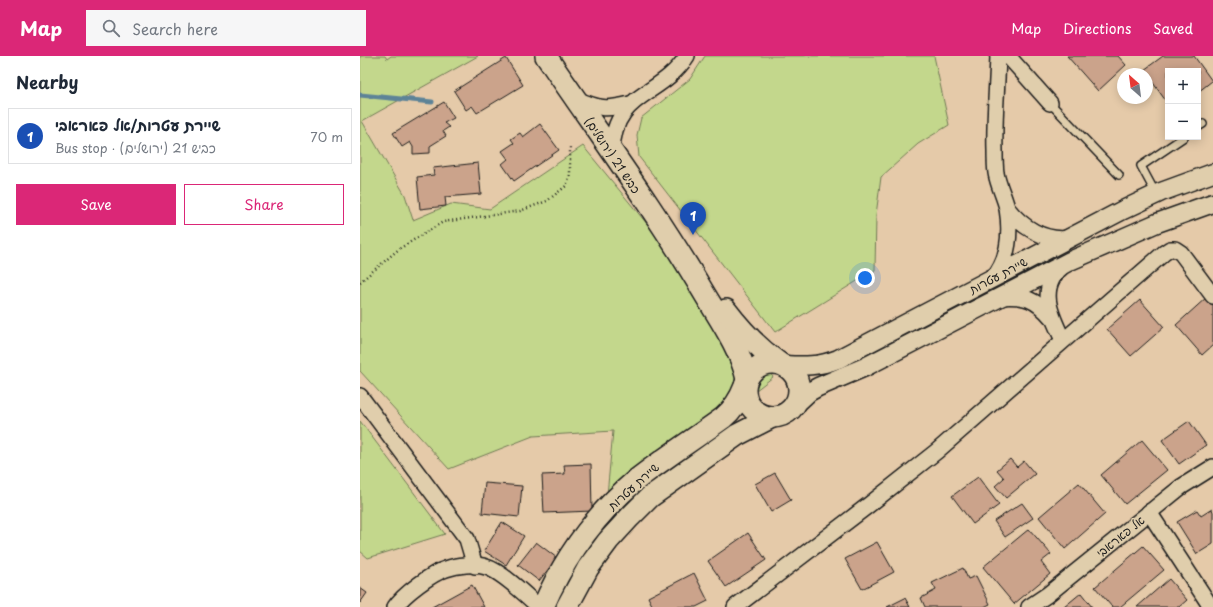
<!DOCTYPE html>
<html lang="en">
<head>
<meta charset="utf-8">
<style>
	body { margin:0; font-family:"Playpen Sans","Playpen Sans Hebrew",sans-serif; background:#f6f6f7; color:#1f2937 }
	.controls { position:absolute; right:12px; top:12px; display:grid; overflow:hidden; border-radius:0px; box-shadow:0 2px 10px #0003 }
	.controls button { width:36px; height:36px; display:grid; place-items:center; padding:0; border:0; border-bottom:1px solid #e0e1e3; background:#fff; color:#1f2937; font:20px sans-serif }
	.compass { position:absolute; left:757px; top:12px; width:36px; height:36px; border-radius:50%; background:#fff; box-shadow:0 2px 10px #0003; rotate:332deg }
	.you { position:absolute; left:505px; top:222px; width:14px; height:14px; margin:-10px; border:3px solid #fff; border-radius:50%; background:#1a73e8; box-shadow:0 0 0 6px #1a73e833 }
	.badge { display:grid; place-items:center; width:26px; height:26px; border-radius:50%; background:#db2777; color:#fff; font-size:13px; font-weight:700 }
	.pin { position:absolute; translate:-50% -33px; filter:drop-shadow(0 1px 2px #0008) }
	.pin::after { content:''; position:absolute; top:21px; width:14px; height:12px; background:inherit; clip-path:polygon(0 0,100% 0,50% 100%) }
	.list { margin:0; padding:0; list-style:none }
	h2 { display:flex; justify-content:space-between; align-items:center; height:52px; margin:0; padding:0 16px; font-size:17px }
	h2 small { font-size:13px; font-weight:400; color:#747a83 }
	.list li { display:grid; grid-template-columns:26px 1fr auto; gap:12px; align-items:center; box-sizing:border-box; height:56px; margin:0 8px 8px; padding:0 8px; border:1px solid #e0e1e3; border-radius:0px }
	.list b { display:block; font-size:15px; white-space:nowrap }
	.list p { margin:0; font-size:13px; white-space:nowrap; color:#747a83 }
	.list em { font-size:13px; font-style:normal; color:#747a83 }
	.actions { display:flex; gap:8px; padding:12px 16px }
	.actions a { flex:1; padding:9px 0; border:1px solid #db2777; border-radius:0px; text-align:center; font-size:14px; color:#db2777 }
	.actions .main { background:#db2777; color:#fff }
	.icon { flex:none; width:22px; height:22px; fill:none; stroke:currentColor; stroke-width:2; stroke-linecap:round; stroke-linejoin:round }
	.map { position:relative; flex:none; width:853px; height:551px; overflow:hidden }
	header { display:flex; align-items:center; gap:24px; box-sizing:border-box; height:56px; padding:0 20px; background:#db2777; color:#fff }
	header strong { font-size:19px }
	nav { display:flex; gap:22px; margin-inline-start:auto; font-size:14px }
	.search { width:280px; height:36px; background:#f6f6f7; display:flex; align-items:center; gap:10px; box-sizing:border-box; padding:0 14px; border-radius:0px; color:#747a83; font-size:15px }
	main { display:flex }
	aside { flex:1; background:#fff }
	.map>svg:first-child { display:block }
	.green { fill:#c3d78c; stroke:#707a54 }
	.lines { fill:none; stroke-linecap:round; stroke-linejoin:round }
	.stream { stroke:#5d8397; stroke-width:5 }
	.building { fill:#cba38b; stroke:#1c1c1c }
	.service-casing { stroke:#1c1c1c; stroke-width:10 }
	.minor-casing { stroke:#1c1c1c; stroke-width:18 }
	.tertiary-casing { stroke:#1c1c1c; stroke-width:21 }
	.secondary-casing { stroke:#1c1c1c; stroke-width:24 }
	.path { stroke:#1c1c1c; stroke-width:2.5; stroke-dasharray:1 3; stroke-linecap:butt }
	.service { stroke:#e0ceac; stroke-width:7 }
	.minor { stroke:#e0ceac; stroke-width:15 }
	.tertiary { stroke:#e0ceac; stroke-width:18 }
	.secondary { stroke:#e0ceac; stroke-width:21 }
	.labels { text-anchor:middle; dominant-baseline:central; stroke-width:3; stroke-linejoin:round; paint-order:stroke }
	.street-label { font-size:12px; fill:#1c1c1c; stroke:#e0ceac }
</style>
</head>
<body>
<header>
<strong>Map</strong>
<div class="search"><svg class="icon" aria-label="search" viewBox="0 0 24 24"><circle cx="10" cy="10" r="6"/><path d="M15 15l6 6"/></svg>Search here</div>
<nav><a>Map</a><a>Directions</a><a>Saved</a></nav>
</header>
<main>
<aside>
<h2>Nearby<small></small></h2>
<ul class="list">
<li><span class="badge" style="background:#1a4fb4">1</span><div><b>שיירת עטרות/אל פאראבי</b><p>Bus stop · כביש 21 (ירושלים)</p></div><em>70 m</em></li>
</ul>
<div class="actions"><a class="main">Save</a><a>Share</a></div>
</aside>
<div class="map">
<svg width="853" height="551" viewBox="0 0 853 551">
	<rect width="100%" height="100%" fill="#e5caa9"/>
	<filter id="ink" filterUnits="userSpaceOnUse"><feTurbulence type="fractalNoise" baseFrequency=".025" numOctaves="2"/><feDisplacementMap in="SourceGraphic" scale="8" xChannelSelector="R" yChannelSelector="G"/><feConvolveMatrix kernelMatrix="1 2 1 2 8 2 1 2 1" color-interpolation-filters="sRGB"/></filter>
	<g filter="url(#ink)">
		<g class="green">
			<polygon points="0,0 25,0 27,3 31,0 118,0 2,65 45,139 53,164 91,148 130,153 223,90 413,321 246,450 253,375 173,380 89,413 0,315"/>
			<polygon points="345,0 574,0 589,69 558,88 521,121 516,159 515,214 415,276 279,101 277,79 281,62 330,23"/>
			<polygon points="0,365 85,478 8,502 0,495"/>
		</g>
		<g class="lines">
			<polyline class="stream" points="0,39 72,46"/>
		</g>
		<g class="building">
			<polygon points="707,0 758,0 766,9 738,35"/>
			<polygon points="803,0 834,0 852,25 838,36 838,15 808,15 808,48 784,14"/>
			<polygon points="146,2 163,29 117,57 112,50 106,54 94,35"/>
			<polygon points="84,46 94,62 84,67 89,71 83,75 86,80 70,90 70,97 53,98 53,91 50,86 42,91 33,77"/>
			<polygon points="180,68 199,94 154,125 142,108 148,103 142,95 154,87 151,83 160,77 163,81"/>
			<polygon points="118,107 121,138 85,141 86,150 60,153 57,121 74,119 73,112"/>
			<polygon points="847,241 853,248 853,289 842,299 816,269"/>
			<polygon points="780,244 804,271 771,300 747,273"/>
			<polygon points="829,365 846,389 819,408 802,384"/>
			<polygon points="782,384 807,414 765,448 741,419"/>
			<polygon points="650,403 657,411 664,405 675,418 646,442 635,430 644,422 637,414"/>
			<polygon points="231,408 232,455 184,457 182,419 205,418 204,409"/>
			<polygon points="415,417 431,444 411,456 395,428"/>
			<polygon points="618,421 639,449 613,468 592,440"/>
			<polygon points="125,427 162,430 159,461 122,457"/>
			<polygon points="719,427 745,458 705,493 679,461"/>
			<polygon points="662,447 673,462 645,481 634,465"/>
			<polygon points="852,453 853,456 853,488 837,498 817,466 837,454 841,460"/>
			<polygon points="142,466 164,480 146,509 124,495"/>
			<polygon points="669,473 691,498 681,506 690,518 654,548 623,511"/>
			<polygon points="388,477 406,504 366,531 348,505"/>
			<polygon points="176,486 197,502 179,525 158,509"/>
			<polygon points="517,486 534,516 502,533 485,503"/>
			<polygon points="783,490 804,514 760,551 752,551 735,531"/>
			<polygon points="603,512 608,523 616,520 630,548 624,551 565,551 561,542 576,534 572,527"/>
			<polygon points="334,517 348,545 336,551 293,551 288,541"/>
			<polygon points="809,523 827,544 819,551 777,551"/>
			<polygon points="112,529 124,551 72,551"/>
			<polygon points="0,532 7,537 0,547"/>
			<polygon points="721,537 732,551 704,551"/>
			<polygon points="545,542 550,551 527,551"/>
		</g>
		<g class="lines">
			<g class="service-casing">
				<g id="service">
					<polyline points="690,47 759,119"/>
					<polyline points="838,71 843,68"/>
					<polyline points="796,138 781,110 824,81"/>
				</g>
			</g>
			<g class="minor-casing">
				<g id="minor">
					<polyline points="648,0 690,47"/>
					<path d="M216,43C239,53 246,54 270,48"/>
					<path d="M252,96C253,36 300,42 327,0"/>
					<path d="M647,152C662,171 684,186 710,182"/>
					<path d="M702,211C677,232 691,259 703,284"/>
					<path d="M633,222C650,202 651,177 647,152C644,140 638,129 636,117C635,110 635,102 635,95C634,64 637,32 638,0"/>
					<path d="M640,241C665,239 676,243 692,262"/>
					<polyline points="0,340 107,483 115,510"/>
					<polyline points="789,456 851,551"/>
					<path d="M35,551C43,539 72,517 86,513C97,509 115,507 126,511C141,515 167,540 179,551"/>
					<polyline points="375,551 510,448 577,395 804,197 810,193 815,193 821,197 853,240"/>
					<polyline points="669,551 687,539 821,431 853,411"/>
				</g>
			</g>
			<g class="tertiary-casing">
				<g id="tertiary">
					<path d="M422,309C443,310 458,311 478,303L763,154L801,136L853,117"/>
					<polyline points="435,349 449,336 458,331 505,311 710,205 797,167 853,147"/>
				</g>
			</g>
			<g class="secondary-casing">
				<g id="secondary">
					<path d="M186,0C239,78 296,155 344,237C360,264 380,292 387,323"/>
					<path d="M366,254C382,275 398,292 419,307"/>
					<circle cx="412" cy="334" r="27"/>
					<path d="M183,551C204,502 236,458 276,424C304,402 334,383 363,362C374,353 380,343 385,330"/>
					<polyline points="207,551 228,512 248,485 270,461 290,441 377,379 412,361"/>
				</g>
			</g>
			<polyline class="path" points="0,226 39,193 83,166 160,155 187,145 206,130 210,119 210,89"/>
			<use href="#service" class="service"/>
			<use href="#minor" class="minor"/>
			<use href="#tertiary" class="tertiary"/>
			<use href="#secondary" class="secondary"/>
		</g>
	</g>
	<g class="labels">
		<g class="street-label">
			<text transform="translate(253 99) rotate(56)">כביש 21 (ירושלים)</text>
			<text transform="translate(638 219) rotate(-28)">שיירת עטרות</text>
			<text transform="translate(273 430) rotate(-42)">שיירת עטרות</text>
			<text transform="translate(760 480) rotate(-39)">אל פאראבי</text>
		</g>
	</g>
</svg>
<div class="controls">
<button>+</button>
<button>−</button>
</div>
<svg class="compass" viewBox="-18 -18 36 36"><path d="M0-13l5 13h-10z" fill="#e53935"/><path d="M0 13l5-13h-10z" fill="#747a83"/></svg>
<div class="you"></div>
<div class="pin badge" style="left:333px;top:179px;background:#1a4fb4">1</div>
</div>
</main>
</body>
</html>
